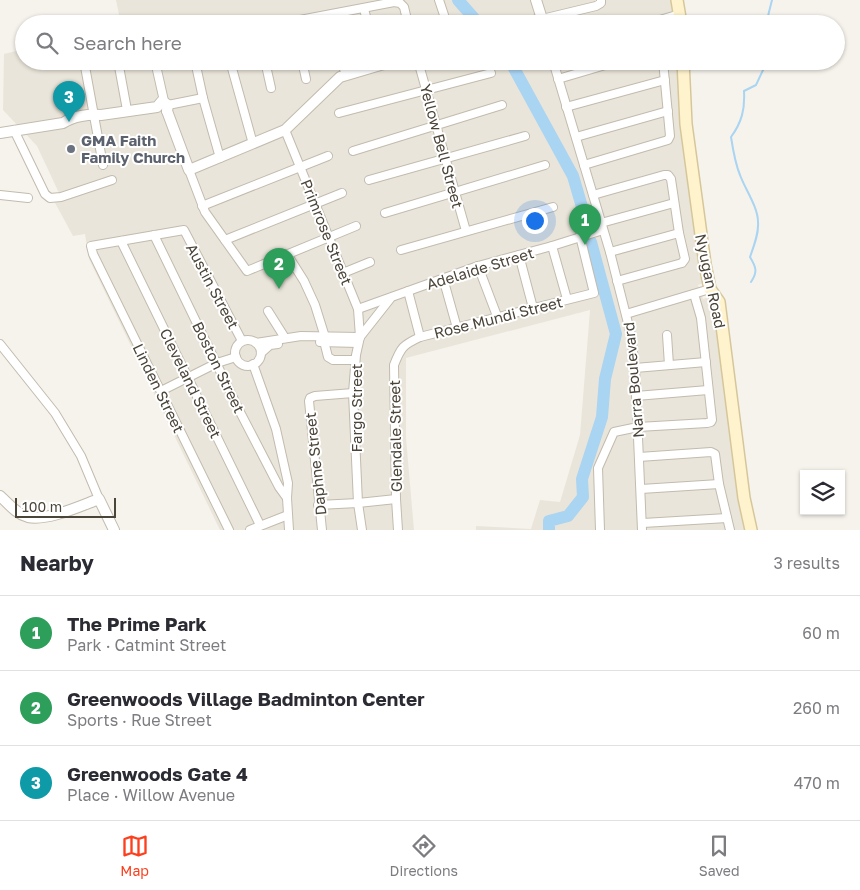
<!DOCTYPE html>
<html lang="en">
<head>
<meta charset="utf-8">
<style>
	body { margin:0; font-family:"Golos Text",sans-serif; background:#f2f2f3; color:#2b2b33 }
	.controls { position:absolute; right:15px; bottom:15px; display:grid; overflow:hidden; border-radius:0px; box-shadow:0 1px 4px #0004 }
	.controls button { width:45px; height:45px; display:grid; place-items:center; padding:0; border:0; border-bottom:1px solid #e1e1e2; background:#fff; color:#2b2b33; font:25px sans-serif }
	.scale { position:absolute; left:15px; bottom:12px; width:101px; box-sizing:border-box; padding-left:5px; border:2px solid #4b4439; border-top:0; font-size:14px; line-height:18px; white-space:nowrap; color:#4b4439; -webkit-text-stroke:4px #fff; paint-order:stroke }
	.you { position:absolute; left:534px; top:220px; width:18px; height:18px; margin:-12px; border:4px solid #fff; border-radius:50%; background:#1a73e8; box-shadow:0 0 0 8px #1a73e833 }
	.badge { display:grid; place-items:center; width:32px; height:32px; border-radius:50%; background:#fc3f1d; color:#fff; font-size:16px; font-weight:700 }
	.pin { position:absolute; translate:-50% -41px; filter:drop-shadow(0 1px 2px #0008) }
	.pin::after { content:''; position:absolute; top:26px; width:18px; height:15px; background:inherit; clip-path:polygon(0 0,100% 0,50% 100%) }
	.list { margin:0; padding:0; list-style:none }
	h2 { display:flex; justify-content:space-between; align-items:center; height:65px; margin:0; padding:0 20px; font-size:21px }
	h2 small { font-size:16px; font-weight:400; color:#7c7c81 }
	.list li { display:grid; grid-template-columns:32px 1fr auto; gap:15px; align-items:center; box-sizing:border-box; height:75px; padding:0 20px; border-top:1px solid #e1e1e2 }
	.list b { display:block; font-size:19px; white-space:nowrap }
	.list p { margin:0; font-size:16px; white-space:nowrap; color:#7c7c81 }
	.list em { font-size:16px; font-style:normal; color:#7c7c81 }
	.icon { flex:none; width:28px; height:28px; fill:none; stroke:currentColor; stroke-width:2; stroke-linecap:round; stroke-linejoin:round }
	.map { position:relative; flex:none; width:860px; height:530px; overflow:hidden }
	.search { position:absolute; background:#fff; box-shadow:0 1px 4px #0004; left:15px; right:15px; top:15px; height:55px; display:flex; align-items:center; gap:12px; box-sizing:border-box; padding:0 18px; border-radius:28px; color:#7c7c81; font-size:19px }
	.sheet { height:290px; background:#fff }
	nav { display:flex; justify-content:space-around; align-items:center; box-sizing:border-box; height:70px; border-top:1px solid #e1e1e2; background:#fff; font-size:14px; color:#7c7c81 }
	nav a { display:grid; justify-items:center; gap:2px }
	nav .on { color:#fc3f1d }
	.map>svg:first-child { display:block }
	.residential { fill:#eae5da }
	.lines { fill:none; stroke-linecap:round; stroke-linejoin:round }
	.stream { stroke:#a9d4f2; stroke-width:2 }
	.river { stroke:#a9d4f2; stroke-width:12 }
	.minor-casing { stroke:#c2bbae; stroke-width:10 }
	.tertiary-casing { stroke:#c2bbae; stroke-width:12 }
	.secondary-casing { stroke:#d6c79b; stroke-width:14 }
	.minor { stroke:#fff; stroke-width:8 }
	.tertiary { stroke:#fff; stroke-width:10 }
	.secondary { stroke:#fff3cd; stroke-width:11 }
	.worship-dot { fill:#6b7280; stroke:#fff; stroke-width:2 }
	.labels { text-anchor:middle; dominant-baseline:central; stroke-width:4; stroke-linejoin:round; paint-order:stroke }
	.worship-label { font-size:15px; font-weight:bold; fill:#5b616d; stroke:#fff; text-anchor:start }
	.street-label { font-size:15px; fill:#4b4439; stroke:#fff }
</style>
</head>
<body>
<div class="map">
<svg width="860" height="530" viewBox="0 0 860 530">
	<rect width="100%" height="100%" fill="#f6f3ec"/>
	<g class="residential">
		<polygon points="116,0 673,0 674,24 121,24"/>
		<polygon points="24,49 24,61 677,61 684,153 703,283 698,285 703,299 711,296 714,302 746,530 476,530 476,526 531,529 540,500 560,502 580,435 590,310 406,358 406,438 414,530 220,530 89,259 85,234 73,236 54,201 59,193 37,146 3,110 4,54"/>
	</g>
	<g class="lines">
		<g class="stream">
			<polyline points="766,24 772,0"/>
			<path d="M751,282C758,272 756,267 750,257C754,246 759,233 758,222C758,207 745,189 740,175C735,163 733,150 731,137C742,122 745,109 744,91L756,85L764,68L765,61"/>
		</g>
		<g class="river">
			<polyline points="458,0 479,24"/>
			<polyline points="510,61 573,176 587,224"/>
			<polyline points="549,530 549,521 568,516 583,497 582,479 602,417 605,379 616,334 591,242"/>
		</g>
		<g class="minor-casing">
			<g id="minor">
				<polyline points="439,0 447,24"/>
				<polyline points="364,9 368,24"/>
				<polyline points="279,24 394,2 400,3 404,7 408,24"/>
				<polyline points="544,24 542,19 596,6 601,3 601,0"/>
				<polyline points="646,24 680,14"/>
				<polyline points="84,61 103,165"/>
				<polyline points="118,61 127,110"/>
				<polyline points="155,61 164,101"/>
				<polyline points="195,61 203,98 220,158"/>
				<polyline points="230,61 253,144"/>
				<polyline points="265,61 271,88"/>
				<polyline points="302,61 306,79"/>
				<polyline points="340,61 347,75"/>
				<polyline points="418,61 466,231"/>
				<polyline points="553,61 610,252 631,335 635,368 642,530"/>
				<polyline points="558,79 619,61"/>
				<polyline points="168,105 203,98"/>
				<polyline points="566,107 665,80"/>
				<polyline points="339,113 491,73"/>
				<polyline points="14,130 45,194 50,198 61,197 112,180"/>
				<polyline points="285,130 358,309 360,337"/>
				<polyline points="576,137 668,111"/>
				<polyline points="353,151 502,105"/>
				<polyline points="584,165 668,140 670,136 663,61"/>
				<polyline points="189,170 205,212 247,271 356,226"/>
				<polyline points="369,180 525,136"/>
				<polyline points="0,195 28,198"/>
				<polyline points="593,195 664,175 668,175 671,179 679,233 685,259 682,263 617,281"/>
				<polyline points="202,206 328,156"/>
				<polyline points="385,213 545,165"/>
				<polyline points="601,223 674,203"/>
				<polyline points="154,235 240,412 279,487 287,498"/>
				<polyline points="225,240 342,193"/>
				<polyline points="121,241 260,525"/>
				<polyline points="552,246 567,299"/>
				<polyline points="401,250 553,207"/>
				<polyline points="610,252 679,233"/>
				<polyline points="287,254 304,281 315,305 325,337 325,345 328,357 333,360 355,360"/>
				<polyline points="519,255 533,308"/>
				<polyline points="478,266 497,316"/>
				<polyline points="343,273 370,262"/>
				<polyline points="443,278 457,328"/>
				<polyline points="408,291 420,337"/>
				<polyline points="358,309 478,266 552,246 603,230"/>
				<polyline points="268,311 285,338"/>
				<polyline points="626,314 710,289"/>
				<polyline points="667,335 669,365"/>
				<circle cx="248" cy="353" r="13"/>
				<polyline points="320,342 358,343"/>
				<polyline points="256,343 301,336 360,337"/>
				<polyline points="0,344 55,413 81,456 99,499"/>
				<polyline points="261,353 270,345 278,344"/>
				<polyline points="253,364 276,429 288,483 287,498 289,530"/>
				<polyline points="635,368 706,362"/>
				<polyline points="161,391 217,363 236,357"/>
				<polyline points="636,396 708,390"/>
				<polyline points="639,457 711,452 715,454 719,484 730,530"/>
				<polyline points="641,489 719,484"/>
				<polyline points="318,505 358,503 396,499"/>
				<polyline points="643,523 727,518"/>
				<polyline points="229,530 93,254 91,246 184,230 242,341"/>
				<polyline points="250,530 288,515"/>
				<polyline points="322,530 309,401 310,398 315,396 353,393"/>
				<polyline points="362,530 358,503 353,393 356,355 360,337 390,299"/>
				<path d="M398,530L396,499L394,365C401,347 403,345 420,337L594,293L580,236"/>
				<polyline points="600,530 598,468 614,432 638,427 707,423 711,422 712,420 701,318 694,294"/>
			</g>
		</g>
		<g class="tertiary-casing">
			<g id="tertiary">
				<polyline points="519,24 542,19 536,0"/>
				<polyline points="167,111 189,170 285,130 340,77 394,61"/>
				<path d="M0,133L63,123C73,116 89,114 101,115L157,107L162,101L168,105L167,111"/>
				<path d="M0,496C8,503 16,514 28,517C48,521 80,506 99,499L114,530"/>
			</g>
		</g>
		<g class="secondary-casing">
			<g id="secondary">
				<polyline points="677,0 681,24"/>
				<polyline points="683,61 686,124 705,264 710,289 719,302 744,498 751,530"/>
			</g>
		</g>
		<use href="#minor" class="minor"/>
		<use href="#tertiary" class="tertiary"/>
		<use href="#secondary" class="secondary"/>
	</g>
	<circle class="worship-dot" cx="71" cy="149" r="5"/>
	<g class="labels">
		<g class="worship-label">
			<text x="81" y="140">GMA Faith<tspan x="81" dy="17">Family Church</tspan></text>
		</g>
		<g class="street-label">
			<text transform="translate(442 146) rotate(75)">Yellow Bell Street</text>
			<text transform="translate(327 232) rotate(68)">Primrose Street</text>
			<text transform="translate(480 268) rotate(-17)">Adelaide Street</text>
			<text transform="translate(711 281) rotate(78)">Nyugan Road</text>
			<text transform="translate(213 286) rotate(62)">Austin Street</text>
			<text transform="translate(498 317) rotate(-14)">Rose Mundi Street</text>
			<text transform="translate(219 367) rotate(64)">Boston Street</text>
			<text transform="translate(633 380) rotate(-95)">Narra Boulevard</text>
			<text transform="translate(191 383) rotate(64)">Cleveland Street</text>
			<text transform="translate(159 388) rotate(64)">Linden Street</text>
			<text transform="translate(356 408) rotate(-90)">Fargo Street</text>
			<text transform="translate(395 436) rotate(-91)">Glendale Street</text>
			<text transform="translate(315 464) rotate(-96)">Daphne Street</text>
		</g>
	</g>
</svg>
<div class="controls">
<button><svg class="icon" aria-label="layers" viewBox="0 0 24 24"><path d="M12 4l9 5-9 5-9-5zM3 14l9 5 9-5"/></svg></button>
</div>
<div class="scale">100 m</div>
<div class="you"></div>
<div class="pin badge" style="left:585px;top:245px;background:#2e9e5b">1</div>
<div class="pin badge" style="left:279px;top:289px;background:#2e9e5b">2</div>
<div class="pin badge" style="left:69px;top:122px;background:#0f9aa8">3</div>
<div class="search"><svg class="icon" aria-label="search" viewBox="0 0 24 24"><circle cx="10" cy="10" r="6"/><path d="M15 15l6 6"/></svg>Search here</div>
</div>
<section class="sheet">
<h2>Nearby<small>3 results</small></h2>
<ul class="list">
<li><span class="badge" style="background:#2e9e5b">1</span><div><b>The Prime Park</b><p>Park · Catmint Street</p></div><em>60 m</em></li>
<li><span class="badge" style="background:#2e9e5b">2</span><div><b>Greenwoods Village Badminton Center</b><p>Sports · Rue Street</p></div><em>260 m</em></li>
<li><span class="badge" style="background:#0f9aa8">3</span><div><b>Greenwoods Gate 4</b><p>Place · Willow Avenue</p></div><em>470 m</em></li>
</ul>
</section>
<nav>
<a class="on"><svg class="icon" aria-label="map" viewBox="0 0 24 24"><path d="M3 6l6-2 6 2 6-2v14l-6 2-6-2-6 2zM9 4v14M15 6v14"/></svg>Map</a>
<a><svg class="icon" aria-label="directions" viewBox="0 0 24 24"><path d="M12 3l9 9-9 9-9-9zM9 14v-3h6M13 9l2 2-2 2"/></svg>Directions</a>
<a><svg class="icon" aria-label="saved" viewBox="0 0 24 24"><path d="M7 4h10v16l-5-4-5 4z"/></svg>Saved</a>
</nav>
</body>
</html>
